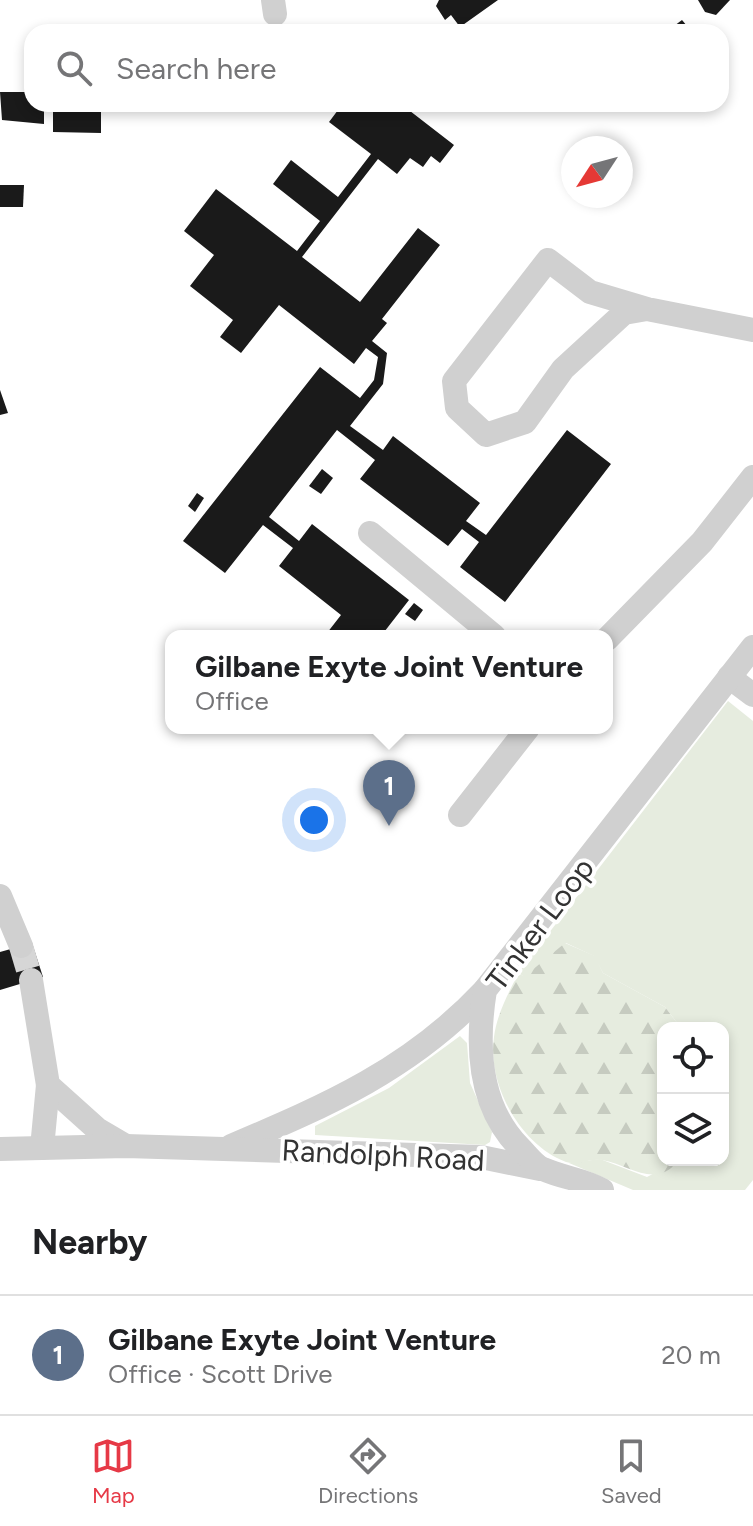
<!DOCTYPE html>
<html lang="en">
<head>
<meta charset="utf-8">
<style>
	body { margin:0; font-family:Figtree,sans-serif; background:#f2f2f2; color:#202124 }
	.controls { position:absolute; right:24px; bottom:24px; display:grid; overflow:hidden; border-radius:16px; box-shadow:0 4px 12px #0003 }
	.controls button { width:72px; height:72px; display:grid; place-items:center; padding:0; border:0; border-bottom:2px solid #e0e0e0; background:#fff; color:#202124; font:40px sans-serif }
	.compass { position:absolute; left:561px; top:136px; width:72px; height:72px; border-radius:50%; background:#fff; box-shadow:0 4px 12px #0003; rotate:234deg }
	.you { position:absolute; left:314px; top:820px; width:28px; height:28px; margin:-20px; border:6px solid #fff; border-radius:50%; background:#1a73e8; box-shadow:0 0 0 12px #1a73e833 }
	.badge { display:grid; place-items:center; width:52px; height:52px; border-radius:50%; background:#e63946; color:#fff; font-size:26px; font-weight:700 }
	.pin { position:absolute; translate:-50% -66px; filter:drop-shadow(0 2px 4px #0008) }
	.pin::after { content:''; position:absolute; top:42px; width:28px; height:24px; background:inherit; clip-path:polygon(0 0,100% 0,50% 100%) }
	.popup { position:absolute; left:165px; top:630px; width:448px; height:104px; box-sizing:border-box; display:grid; place-content:center; border-radius:16px; background:#fff; filter:drop-shadow(0 2px 6px #0005); font-size:26px; white-space:nowrap; color:#757577 }
	.popup b { font-size:30px; color:#202124 }
	.popup::after { content:''; position:absolute; left:50%; top:100%; margin-left:-16px; border:16px solid transparent; border-top-color:#fff }
	.list { margin:0; padding:0; list-style:none }
	h2 { display:flex; justify-content:space-between; align-items:center; height:104px; margin:0; padding:0 32px; font-size:34px }
	h2 small { font-size:26px; font-weight:400; color:#757577 }
	.list li { display:grid; grid-template-columns:52px 1fr auto; gap:24px; align-items:center; box-sizing:border-box; height:120px; padding:0 32px; border-top:2px solid #e0e0e0 }
	.list b { display:block; font-size:30px; white-space:nowrap }
	.list p { margin:0; font-size:26px; white-space:nowrap; color:#757577 }
	.list em { font-size:26px; font-style:normal; color:#757577 }
	.icon { flex:none; width:44px; height:44px; fill:none; stroke:currentColor; stroke-width:2; stroke-linecap:round; stroke-linejoin:round }
	.map { position:relative; flex:none; width:753px; height:1190px; overflow:hidden }
	.search { position:absolute; background:#fff; box-shadow:0 4px 12px #0003; left:24px; right:24px; top:24px; height:88px; display:flex; align-items:center; gap:20px; box-sizing:border-box; padding:0 28px; border-radius:24px; color:#757577; font-size:30px }
	.sheet { height:224px; background:#fff }
	nav { display:flex; justify-content:space-around; align-items:center; box-sizing:border-box; height:112px; border-top:2px solid #e0e0e0; background:#fff; font-size:22px; color:#757577 }
	nav a { display:grid; justify-items:center; gap:4px }
	nav .on { color:#e63946 }
	.map>svg:first-child { display:block }
	.grass { fill:#e6ecdf }
	.forest { fill:url(#forest-firs) }
	.building { fill:#1a1a1a }
	.lines { fill:none; stroke-linecap:round; stroke-linejoin:round }
	.minor-tunnel { stroke:#d6d6d6; stroke-width:24; stroke-dasharray:24 12; stroke-linecap:butt }
	.minor { stroke:#d0d0d0; stroke-width:24 }
	.labels { text-anchor:middle; dominant-baseline:central; stroke-width:8; stroke-linejoin:round; paint-order:stroke }
	.street-label { font-size:30px; fill:#333; stroke:#fff }
</style>
</head>
<body>
<div class="map">
<svg width="753" height="1190" viewBox="0 0 753 1190">
	<defs>
		<pattern id="forest-firs" width="22" height="20" patternUnits="userSpaceOnUse" patternTransform="scale(2)"><rect width="22" height="20" fill="#e6ecdf"/><path d="M5 1l3.5 6h-7zM16 11l3.5 6h-7z" fill="#c6cbc0"/></pattern>
	</defs>
	<rect width="100%" height="100%" fill="#fff"/>
	<g class="grass">
		<polygon points="728,701 753,721 753,1180 745,1190 633,1190 569,1163 600,1159 647,1177 679,1160 723,1160 723,1028 681,1028 665,1007 603,973 594,956 566,943 525,977 518,973"/>
		<polygon points="460,1036 467,1043 470,1083 492,1132 490,1142 485,1145 315,1135 315,1126 389,1088"/>
	</g>
	<path class="forest" d="M565,943L595,956L603,973L665,1007L681,1028H663V1160H679C656,1190 630,1165 602,1160C590,1158 577,1166 566,1162C520,1145 487,1084 494,1037C497,1014 508,994 518,974L525,976Z"/>
	<g class="building">
		<polygon points="439,0 498,0 460,27 451,15 445,20 436,6"/>
		<polygon points="698,0 730,0 716,15 705,12"/>
		<polygon points="682,20 692,32 666,32"/>
		<polygon points="0,92 32,92 32,104 44,104 44,124 2,120"/>
		<polygon points="53,104 85,104 84,111 101,111 101,133 53,132"/>
		<polygon points="330,104 351,104 361,112 367,104 401,104 454,145 440,163 431,156 423,167 410,158 397,174 378,159 302,257 360,302 418,228 440,245 382,319 387,323 372,341 387,353 383,384 350,426 383,450 393,436 480,503 466,521 486,535 567,430 611,464 505,602 460,567 479,542 462,529 448,546 360,479 375,460 337,430 269,517 299,541 312,524 409,600 381,636 331,636 327,633 341,615 279,566 293,548 263,525 225,573 183,541 320,367 360,398 374,380 378,357 366,348 354,364 279,305 241,353 220,337 233,320 190,286 214,255 184,231 216,189 297,251 320,221 273,184 291,160 338,197 371,154 329,122 338,110"/>
		<polygon points="0,185 24,185 23,207 0,207"/>
		<polygon points="0,390 8,413 0,415"/>
		<polygon points="322,469 333,478 321,494 309,486"/>
		<polygon points="197,493 204,498 195,512 188,506"/>
		<polygon points="414,603 423,610 415,621 405,614"/>
		<polygon points="32,943 43,977 0,990 0,952"/>
	</g>
	<g class="lines">
		<polyline class="minor-tunnel" points="21,946 31,980"/>
		<g class="minor">
			<polyline points="273,0 275,14"/>
			<polyline points="647,309 624,313 563,369 525,422 486,435 457,408 454,381 548,260 590,292 647,309 753,330"/>
			<polyline points="370,533 494,636"/>
			<polyline points="607,639 702,542 753,477"/>
			<polyline points="729,677 753,695"/>
			<polyline points="460,815 528,728"/>
			<polyline points="0,896 21,946"/>
			<polyline points="31,980 48,1085 97,1129 126,1146"/>
			<path d="M231,1146C328,1105 411,1069 485,990"/>
			<polyline points="42,1148 48,1085"/>
			<polyline points="0,1149 126,1146 481,1157 540,1169"/>
			<path d="M602,1190C583,1179 563,1178 543,1169C535,1166 527,1155 520,1148C478,1106 476,1045 485,990L753,647"/>
		</g>
	</g>
	<g class="labels">
		<g class="street-label">
			<text transform="translate(540 924) rotate(-53)">Tinker Loop</text>
			<text transform="translate(383 1155) rotate(3)">Randolph Road</text>
		</g>
	</g>
</svg>
<div class="controls">
<button><svg class="icon" aria-label="locate" viewBox="0 0 24 24"><circle cx="12" cy="12" r="6"/><path d="M12 2v4M12 18v4M2 12h4M18 12h4"/></svg></button>
<button><svg class="icon" aria-label="layers" viewBox="0 0 24 24"><path d="M12 4l9 5-9 5-9-5zM3 14l9 5 9-5"/></svg></button>
</div>
<svg class="compass" viewBox="-18 -18 36 36"><path d="M0-13l5 13h-10z" fill="#e53935"/><path d="M0 13l5-13h-10z" fill="#757577"/></svg>
<div class="you"></div>
<div class="pin badge" style="left:389px;top:826px;background:#5c6f8a">1</div>
<div class="popup"><b>Gilbane Exyte Joint Venture</b>Office</div>
<div class="search"><svg class="icon" aria-label="search" viewBox="0 0 24 24"><circle cx="10" cy="10" r="6"/><path d="M15 15l6 6"/></svg>Search here</div>
</div>
<section class="sheet">
<h2>Nearby<small></small></h2>
<ul class="list">
<li><span class="badge" style="background:#5c6f8a">1</span><div><b>Gilbane Exyte Joint Venture</b><p>Office · Scott Drive</p></div><em>20 m</em></li>
</ul>
</section>
<nav>
<a class="on"><svg class="icon" aria-label="map" viewBox="0 0 24 24"><path d="M3 6l6-2 6 2 6-2v14l-6 2-6-2-6 2zM9 4v14M15 6v14"/></svg>Map</a>
<a><svg class="icon" aria-label="directions" viewBox="0 0 24 24"><path d="M12 3l9 9-9 9-9-9zM9 14v-3h6M13 9l2 2-2 2"/></svg>Directions</a>
<a><svg class="icon" aria-label="saved" viewBox="0 0 24 24"><path d="M7 4h10v16l-5-4-5 4z"/></svg>Saved</a>
</nav>
</body>
</html>
